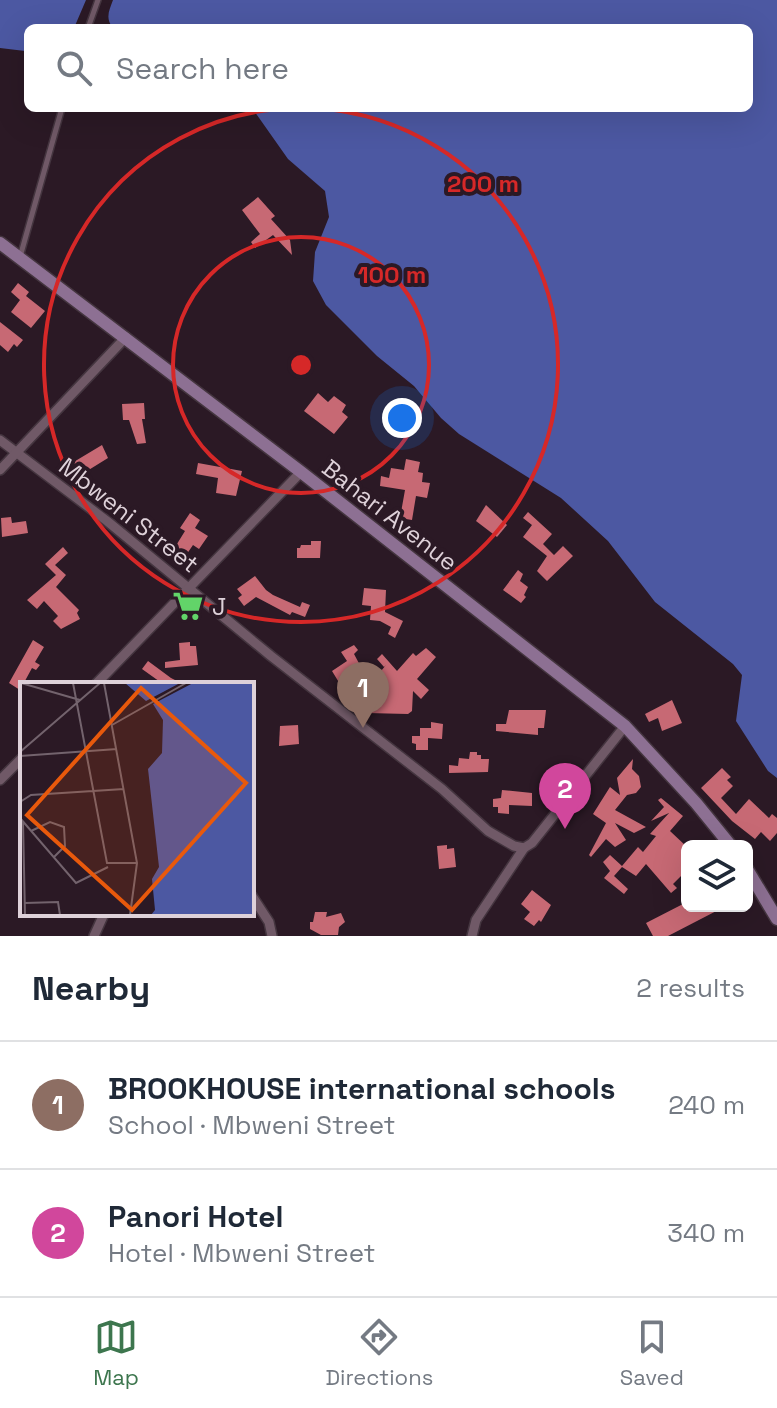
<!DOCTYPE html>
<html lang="en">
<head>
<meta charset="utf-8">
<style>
	body { margin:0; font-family:"Space Grotesk",sans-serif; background:#f6f6f7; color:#1f2937 }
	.controls { position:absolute; right:24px; bottom:24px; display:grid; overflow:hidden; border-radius:12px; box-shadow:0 8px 32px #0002 }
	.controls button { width:72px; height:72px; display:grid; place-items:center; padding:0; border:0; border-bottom:2px solid #e0e1e3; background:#fff; color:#1f2937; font:40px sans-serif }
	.you { position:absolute; left:402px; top:418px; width:28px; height:28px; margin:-20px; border:6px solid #fff; border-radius:50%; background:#1a73e8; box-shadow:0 0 0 12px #1a73e833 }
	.badge { display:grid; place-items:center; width:52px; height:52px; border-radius:50%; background:#3d764e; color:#fff; font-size:26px; font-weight:700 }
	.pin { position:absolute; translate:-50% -66px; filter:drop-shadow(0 2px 4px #0008) }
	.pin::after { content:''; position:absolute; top:42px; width:28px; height:24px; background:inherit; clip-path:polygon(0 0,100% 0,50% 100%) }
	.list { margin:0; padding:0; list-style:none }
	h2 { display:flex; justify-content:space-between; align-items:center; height:104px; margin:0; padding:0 32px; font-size:34px }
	h2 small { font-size:26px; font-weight:400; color:#747a83 }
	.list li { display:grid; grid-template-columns:52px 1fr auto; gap:24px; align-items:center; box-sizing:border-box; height:128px; padding:0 32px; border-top:2px solid #e0e1e3 }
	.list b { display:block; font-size:30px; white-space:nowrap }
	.list p { margin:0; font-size:26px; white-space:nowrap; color:#747a83 }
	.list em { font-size:26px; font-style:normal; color:#747a83 }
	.icon { flex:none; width:44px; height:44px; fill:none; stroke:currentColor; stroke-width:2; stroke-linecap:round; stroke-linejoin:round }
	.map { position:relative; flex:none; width:777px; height:936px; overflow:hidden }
	.search { position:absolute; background:#fff; box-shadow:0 8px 32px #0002; left:24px; right:24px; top:24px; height:88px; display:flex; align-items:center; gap:20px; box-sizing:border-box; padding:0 28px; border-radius:12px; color:#747a83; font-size:30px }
	.sheet { height:360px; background:#fff }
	nav { display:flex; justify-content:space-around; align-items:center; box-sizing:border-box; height:112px; border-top:2px solid #e0e1e3; background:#fff; font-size:22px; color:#747a83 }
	nav a { display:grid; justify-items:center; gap:4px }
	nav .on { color:#3d764e }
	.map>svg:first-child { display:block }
	.water { fill:#4c58a2 }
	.building { fill:#c76974 }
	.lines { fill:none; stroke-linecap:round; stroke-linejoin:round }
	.lane-casing { stroke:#44353f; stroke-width:8 }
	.street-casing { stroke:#44353f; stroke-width:12 }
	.secondary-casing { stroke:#44353f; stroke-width:15 }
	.lane { stroke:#705967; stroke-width:5 }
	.street { stroke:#705967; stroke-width:9 }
	.secondary { stroke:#8d7093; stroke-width:12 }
	.ring { fill:none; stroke:#d62828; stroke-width:4 }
	.labels { text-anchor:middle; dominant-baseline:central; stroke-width:8; stroke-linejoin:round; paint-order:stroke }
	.street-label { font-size:24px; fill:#ded1d9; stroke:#2b1925 }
	.poi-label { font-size:24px; fill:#ded1d9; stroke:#2b1925; text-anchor:start }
	.inset-road { fill:none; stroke:#73636d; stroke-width:2 }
	.view { fill:#e8590c; fill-opacity:0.15; stroke:#e8590c; stroke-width:4 }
	.inset-edge { fill:none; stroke:#ded1d9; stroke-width:4 }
	.centre { fill:#d62828; stroke:#2b1925; stroke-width:4 }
	.ring-label { font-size:24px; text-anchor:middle; font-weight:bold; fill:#d62828; stroke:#2b1925; stroke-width:8; stroke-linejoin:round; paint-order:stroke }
</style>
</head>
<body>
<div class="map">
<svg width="777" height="936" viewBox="0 0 777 936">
	<rect width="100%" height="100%" fill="#2b1925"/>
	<g class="water">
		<polygon points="0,0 86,0 74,28 28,28 28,50 25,51 0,48"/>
		<path d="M113,0H777V778L768,771L736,721L742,675L733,664L655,602L608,541L561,498L459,434L441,418L414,386L377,356L326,305L313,281L315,252L329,217L325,191L288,159L252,108H749V28H113C105,18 109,11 113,0Z"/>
	</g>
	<g class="building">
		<polygon points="258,197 275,216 271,219 290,240 292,255 273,235 255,248 251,242 260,234 242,210"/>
		<polygon points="18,283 29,292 26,296 45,311 31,328 11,312 20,300 11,292"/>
		<polygon points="0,322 23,340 17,347 14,344 8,352 0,345"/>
		<polygon points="318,393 328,402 334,396 346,405 342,412 348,417 334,434 304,411"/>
		<polygon points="144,403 145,419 142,419 146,443 137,444 129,420 123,420 122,404"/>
		<polygon points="102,445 108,458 87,471 84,466 76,471 72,463"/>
		<polygon points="406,459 420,462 418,472 423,473 422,482 430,483 427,498 416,496 412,520 400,518 405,490 380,486 381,476 389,478 391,468 404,470"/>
		<polygon points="198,463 242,471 236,496 216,493 218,478 196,474"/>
		<polygon points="486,505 507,525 497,537 476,521"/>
		<polygon points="528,512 552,534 543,544 554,555 563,546 573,556 547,581 537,571 547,556 523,537 532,525 523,518"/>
		<polygon points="190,513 200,520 195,528 208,536 199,549 193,545 180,564 172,558 174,554 172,552 185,531 180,528"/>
		<polygon points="11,517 12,523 26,521 28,533 2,537 1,518"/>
		<polygon points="311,541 321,541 320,558 297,558 297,548 300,548 301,545 311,545"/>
		<polygon points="63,547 68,553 55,565 66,575 56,587 79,610 77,613 80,619 61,629 53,621 58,616 44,601 37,609 27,600 56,575 45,564"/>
		<polygon points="518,570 523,574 520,581 528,587 524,595 526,597 521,603 503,590"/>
		<polygon points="255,576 266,590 273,595 300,607 302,602 310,605 305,617 292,612 290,615 256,597 244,606 238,598 242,595 237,589"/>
		<polygon points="364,588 386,590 385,612 403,621 395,638 388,634 391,627 380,621 370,620 371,606 362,605"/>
		<polygon points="33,640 44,647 35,662 40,665 36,670 32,668 20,690 9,683"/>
		<polygon points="190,642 190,646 196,646 198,665 165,668 165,662 180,660 179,643"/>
		<polygon points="354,645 358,650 354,654 362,669 353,676 357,682 343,689 332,671 347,661 341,652"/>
		<polygon points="426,648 436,657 417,679 429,690 421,699 413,691 412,711 408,714 367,713 368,710 356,700 364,691 373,699 384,683 376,677 386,665 384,667 377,659 382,654 397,671 413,653 416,656"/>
		<polygon points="148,661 171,678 183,684 163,684 142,669"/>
		<polygon points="672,700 682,723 662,731 658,718 649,722 645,714"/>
		<polygon points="509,710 546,710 544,728 538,728 538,735 496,731 496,724 506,724"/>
		<polygon points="431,722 443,724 442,739 428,738 428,750 416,750 416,744 412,743 412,736 420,736 420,728 431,728"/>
		<polygon points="298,725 299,744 279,746 280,726"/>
		<polygon points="470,752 477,752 477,755 481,755 481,759 489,759 488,772 449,773 449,765 458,766 459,758 469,759"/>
		<polygon points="633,759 632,769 639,776 641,787 636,793 627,795 615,810 646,827 634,833 615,823 626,840 615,847 606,839 591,857 589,855 606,823 593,814 610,787 620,795 617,778"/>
		<polygon points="722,768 731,777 727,780 733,786 721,798 736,814 749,799 769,818 772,814 777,818 777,833 770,841 761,832 755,839 732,821 701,788"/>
		<polygon points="502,790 532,793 532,806 509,805 509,814 498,813 498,807 493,807 493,799 501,798"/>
		<polygon points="661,798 683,816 670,831 687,847 687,870 673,884 677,888 671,893 646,864 636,876 622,867 614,876 628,889 624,894 604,878 610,871 603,862 610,855 622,866 638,847 643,852 656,836 650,834 669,813 651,821 664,807 658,800"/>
		<polygon points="447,845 447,849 454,848 456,867 439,869 437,846"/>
		<polygon points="532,890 551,905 541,922 539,920 534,926 524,919 530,912 521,904"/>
		<polygon points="683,904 686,910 694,906 726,906 668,936 653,936 646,923"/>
		<polygon points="315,912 327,912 326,917 341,913 345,922 339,927 338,935 321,935 310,929 310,922 313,922"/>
	</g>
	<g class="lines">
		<g class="lane-casing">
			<g id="lane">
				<polyline points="88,28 98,0"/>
				<polyline points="20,257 62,108"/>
			</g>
		</g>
		<g class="street-casing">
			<g id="street">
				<polyline points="0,440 107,521 271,656 442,789 488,831 514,846 524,848 532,843 625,726"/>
				<polyline points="0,470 126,337"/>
				<polyline points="96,684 301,472"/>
				<polyline points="0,780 22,758"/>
				<polyline points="252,896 269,922 272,936"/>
				<polyline points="94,936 104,914"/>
				<polyline points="472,936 476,920 524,848"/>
			</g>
		</g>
		<g class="secondary-casing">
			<g id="secondary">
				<polyline points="0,243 301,472 625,726 696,803 731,846"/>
				<polyline points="747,869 777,919"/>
			</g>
		</g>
		<use href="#lane" class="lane"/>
		<use href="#street" class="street"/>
		<use href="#secondary" class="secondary"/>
	</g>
	<g class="ring">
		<circle cx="301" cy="365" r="128"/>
		<path d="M303 108A257 257 0 1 1 299 108"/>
	</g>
	<defs>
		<g id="supermarket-bare" transform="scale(2.4)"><path d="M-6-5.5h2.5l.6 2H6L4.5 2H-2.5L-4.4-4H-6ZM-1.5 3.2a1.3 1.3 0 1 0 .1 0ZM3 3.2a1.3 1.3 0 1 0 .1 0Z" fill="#62d469" stroke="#2b1925" stroke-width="2.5" paint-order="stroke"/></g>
	</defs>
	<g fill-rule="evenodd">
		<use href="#supermarket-bare" x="188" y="606"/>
	</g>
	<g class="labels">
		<g class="street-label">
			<text transform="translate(129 515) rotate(38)">Mbweni Street</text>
			<text transform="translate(390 515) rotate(38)">Bahari Avenue</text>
		</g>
		<g class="poi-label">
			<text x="212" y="606">J</text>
		</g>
	</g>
	<g transform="translate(20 682)">
		<rect width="234" height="234" fill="#2b1925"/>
		<path d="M105,1H160L126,19ZM173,1H234V233H131L135,228L132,197L139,185L128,87L142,71L143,38L133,22Z" fill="#4c58a2"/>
		<path class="inset-road" d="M1,1L60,18M53,1L87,181H117M84,1L117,181L110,233M92,43L166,1M0,70L80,1M0,74L97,67M0,120L11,113L104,107M0,136L56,201L88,185M3,140L5,233M11,149L30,140L44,145L45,164L34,175M5,221L38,220L40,233"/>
		<path class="view" d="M121,6L226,101L112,228L7,133Z"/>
		<rect width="234" height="234" class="inset-edge"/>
	</g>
	<circle cx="301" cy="365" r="12" class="centre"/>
	<g class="ring-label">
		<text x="483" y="192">200 m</text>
		<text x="392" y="283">100 m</text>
	</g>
</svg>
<div class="controls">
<button><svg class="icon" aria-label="layers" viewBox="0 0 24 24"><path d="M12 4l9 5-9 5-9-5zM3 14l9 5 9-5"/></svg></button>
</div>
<div class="you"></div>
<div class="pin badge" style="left:363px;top:728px;background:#8d6e63">1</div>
<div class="pin badge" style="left:565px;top:829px;background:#d1479c">2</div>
<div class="search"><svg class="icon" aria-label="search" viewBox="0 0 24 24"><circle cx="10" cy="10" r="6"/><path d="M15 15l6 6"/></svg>Search here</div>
</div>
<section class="sheet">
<h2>Nearby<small>2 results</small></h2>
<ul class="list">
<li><span class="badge" style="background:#8d6e63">1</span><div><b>BROOKHOUSE international schools</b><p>School · Mbweni Street</p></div><em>240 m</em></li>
<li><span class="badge" style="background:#d1479c">2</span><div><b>Panori Hotel</b><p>Hotel · Mbweni Street</p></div><em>340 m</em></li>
</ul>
</section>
<nav>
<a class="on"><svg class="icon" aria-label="map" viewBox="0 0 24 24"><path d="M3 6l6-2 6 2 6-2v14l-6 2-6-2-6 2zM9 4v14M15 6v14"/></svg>Map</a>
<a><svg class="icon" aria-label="directions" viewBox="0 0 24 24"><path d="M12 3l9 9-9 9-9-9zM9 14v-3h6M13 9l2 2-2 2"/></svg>Directions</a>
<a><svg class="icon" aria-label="saved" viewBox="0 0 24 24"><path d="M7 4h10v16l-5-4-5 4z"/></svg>Saved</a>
</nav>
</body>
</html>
